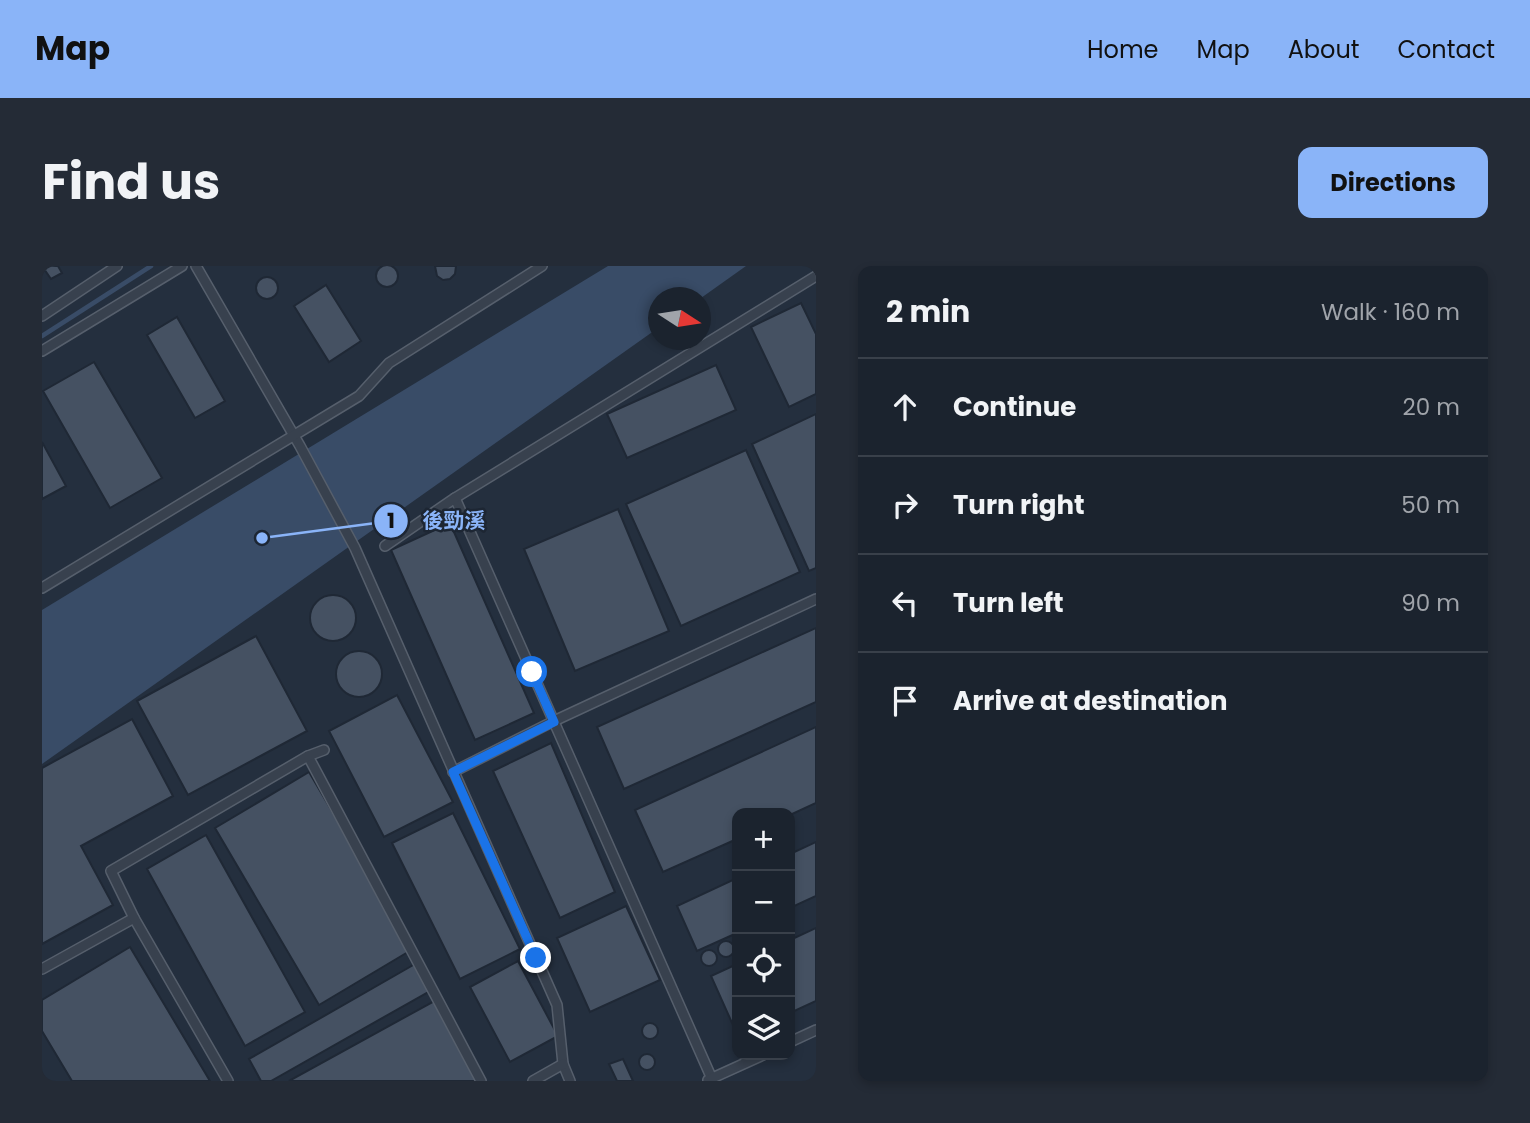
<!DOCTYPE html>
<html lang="en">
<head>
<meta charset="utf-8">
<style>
	body { margin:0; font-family:Poppins,"Noto Sans TC",sans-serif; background:#242b36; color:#f1f3f6 }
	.controls { position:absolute; right:21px; bottom:21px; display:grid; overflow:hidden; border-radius:14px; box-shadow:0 4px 10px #0003 }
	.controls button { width:63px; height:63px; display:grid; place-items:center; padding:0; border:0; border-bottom:2px solid #39404a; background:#1b232e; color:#f1f3f6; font:35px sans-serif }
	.compass { position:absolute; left:606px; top:21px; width:63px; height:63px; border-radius:50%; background:#1b232e; box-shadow:0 4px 10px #0003; rotate:102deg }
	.stop { position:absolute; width:21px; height:21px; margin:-16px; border:5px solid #1a73e8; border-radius:50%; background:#fff }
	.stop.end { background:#1a73e8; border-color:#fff; box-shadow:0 2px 7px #0008 }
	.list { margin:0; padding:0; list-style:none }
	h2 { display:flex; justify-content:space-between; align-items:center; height:91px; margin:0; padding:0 28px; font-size:30px }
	h2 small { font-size:23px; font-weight:400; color:#a0a4aa }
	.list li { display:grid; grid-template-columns:46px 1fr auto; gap:21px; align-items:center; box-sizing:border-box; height:98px; padding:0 28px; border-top:2px solid #39404a }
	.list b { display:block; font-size:26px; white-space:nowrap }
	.list em { font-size:23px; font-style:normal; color:#a0a4aa }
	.icon { flex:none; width:38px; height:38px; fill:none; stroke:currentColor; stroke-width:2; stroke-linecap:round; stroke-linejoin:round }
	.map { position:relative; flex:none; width:774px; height:815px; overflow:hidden; border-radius:14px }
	header { display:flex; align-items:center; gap:42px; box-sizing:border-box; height:98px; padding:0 35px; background:#8ab4f8; color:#111 }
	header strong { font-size:33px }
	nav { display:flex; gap:38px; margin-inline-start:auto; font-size:24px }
	.intro { display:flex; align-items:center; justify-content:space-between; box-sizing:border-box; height:168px; padding:0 42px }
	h1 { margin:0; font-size:49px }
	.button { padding:18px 32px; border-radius:14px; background:#8ab4f8; color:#111; font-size:24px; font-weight:700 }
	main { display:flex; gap:42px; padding:0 42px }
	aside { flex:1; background:#1b232e; border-radius:14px; box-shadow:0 4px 10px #0003 }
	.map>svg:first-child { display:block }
	.water { fill:#394c67 }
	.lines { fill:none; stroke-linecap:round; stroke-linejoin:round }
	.stream { stroke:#394c67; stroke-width:4.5 }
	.building { fill:#455162; stroke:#1f2835; stroke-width:2 }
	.service-casing { stroke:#565f6c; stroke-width:12 }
	.service { stroke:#38414e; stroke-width:9 }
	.route { stroke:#1a73e8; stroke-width:9 }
	.leader { fill:none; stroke:#8ab4f8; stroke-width:2.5 }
	.callout-dot { fill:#8ab4f8; stroke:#1d2633; stroke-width:2.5 }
	.mark-label { font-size:21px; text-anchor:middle; font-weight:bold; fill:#111 }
	.callout-label { font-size:21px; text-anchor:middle; font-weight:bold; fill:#8ab4f8; stroke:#1d2633; stroke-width:5; stroke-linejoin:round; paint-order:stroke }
</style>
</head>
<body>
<header>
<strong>Map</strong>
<nav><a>Home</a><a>Map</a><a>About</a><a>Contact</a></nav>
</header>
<div class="intro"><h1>Find us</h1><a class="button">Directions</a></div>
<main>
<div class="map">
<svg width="774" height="815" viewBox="0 0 774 815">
	<rect width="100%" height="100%" fill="#242f3e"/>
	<polygon class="water" points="566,0 704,0 659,32 617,32 616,62 0,498 0,344"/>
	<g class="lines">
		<polyline class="stream" points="0,70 109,0"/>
	</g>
	<g class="building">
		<circle cx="345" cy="10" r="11"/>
		<polygon points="0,0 16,0 20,7 9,13"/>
		<polygon points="393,0 414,0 413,8 408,13 401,14 395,10"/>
		<circle cx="225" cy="22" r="11"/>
		<polygon points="284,19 319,75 287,96 252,40"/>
		<polygon points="759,37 774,68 774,128 747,141 709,61"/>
		<polygon points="135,51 183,135 153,152 105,69"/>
		<polygon points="52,96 120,212 68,242 1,125"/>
		<polygon points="674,99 694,144 585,192 565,148"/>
		<polygon points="774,148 774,302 767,305 710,178"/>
		<polygon points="0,176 24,220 0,233"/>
		<polygon points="704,184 758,306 639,360 584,238"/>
		<polygon points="576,243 627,365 533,405 482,283"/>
		<polygon points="408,257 492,447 433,474 349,284"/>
		<circle cx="291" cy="352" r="23"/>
		<polygon points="774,362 774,436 582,523 555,461"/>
		<polygon points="214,370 265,465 146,529 95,435"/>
		<circle cx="317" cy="408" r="23"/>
		<polygon points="355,429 411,536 342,571 287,465"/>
		<polygon points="90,453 131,530 39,580 71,639 0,678 0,502"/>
		<polygon points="774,461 774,537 748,549 695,547 695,573 621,606 593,544"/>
		<polygon points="509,477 573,626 518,652 451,505"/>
		<polygon points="267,506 371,683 277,739 173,562"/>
		<polygon points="411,547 478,683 418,713 350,577"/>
		<polygon points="164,569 263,746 203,780 105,603"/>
		<polygon points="774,576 774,630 748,642 748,588"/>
		<polygon points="695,612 695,667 655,685 635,640"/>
		<polygon points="584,640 618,714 548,746 515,672"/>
		<polygon points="774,662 774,735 748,747 748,674"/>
		<circle cx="684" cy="683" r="8"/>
		<polygon points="88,681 168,815 30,815 0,765 0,734"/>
		<circle cx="667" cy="692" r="8"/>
		<polygon points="476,695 516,770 468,796 428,721"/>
		<polygon points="373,698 388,725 229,815 219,815 207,793"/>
		<polygon points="695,698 695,768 669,710"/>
		<polygon points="396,733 440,815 247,815"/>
		<circle cx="608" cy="765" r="8"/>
		<circle cx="605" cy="796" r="8"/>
		<polygon points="581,793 591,815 575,815 567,798"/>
	</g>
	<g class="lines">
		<g class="service-casing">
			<g id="service">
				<polyline points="154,0 258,180 313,282 515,739 521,798 528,815"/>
				<polyline points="0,50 75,0"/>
				<polyline points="0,85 140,0"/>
				<polyline points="413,232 670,813"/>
				<polyline points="343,280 413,232 774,10"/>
				<polyline points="0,322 317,130 347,97 500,0"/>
				<polyline points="266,490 439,815"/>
				<polyline points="411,506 512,455 774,333"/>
				<polyline points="0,703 92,652"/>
				<polyline points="748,776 774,764"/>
				<polyline points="666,814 721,789"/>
				<polyline points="186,815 92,652 69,605 266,490 282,484"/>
				<polyline points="491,815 521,798"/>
			</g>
		</g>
		<use href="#service" class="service"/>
	</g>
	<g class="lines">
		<polyline class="route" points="490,406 512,456 411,506 494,692"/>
	</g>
	<path class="leader" d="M220 272L349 255"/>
	<g class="callout-dot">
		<circle cx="220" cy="272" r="7"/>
		<circle cx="349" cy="255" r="18"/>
	</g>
	<g class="mark-label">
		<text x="349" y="262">1</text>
	</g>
	<g class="callout-label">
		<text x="412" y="262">後勁溪</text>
	</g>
</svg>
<div class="controls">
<button>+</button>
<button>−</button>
<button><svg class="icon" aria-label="locate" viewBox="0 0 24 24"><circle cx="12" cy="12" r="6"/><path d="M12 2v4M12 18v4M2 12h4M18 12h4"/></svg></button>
<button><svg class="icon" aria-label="layers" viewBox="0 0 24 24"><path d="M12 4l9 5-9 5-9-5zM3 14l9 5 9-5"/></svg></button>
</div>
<svg class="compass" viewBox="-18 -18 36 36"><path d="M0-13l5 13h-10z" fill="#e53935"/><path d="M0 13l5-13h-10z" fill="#a0a4aa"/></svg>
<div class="stop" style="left:490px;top:406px"></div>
<div class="stop end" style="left:494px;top:692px"></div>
</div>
<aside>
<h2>2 min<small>Walk · 160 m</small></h2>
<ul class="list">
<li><svg class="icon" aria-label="ahead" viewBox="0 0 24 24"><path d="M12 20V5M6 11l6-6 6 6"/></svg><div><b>Continue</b></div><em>20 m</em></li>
<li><svg class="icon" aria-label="right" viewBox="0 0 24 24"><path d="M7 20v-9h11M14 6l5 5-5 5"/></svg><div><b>Turn right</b></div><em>50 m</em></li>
<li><svg class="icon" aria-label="left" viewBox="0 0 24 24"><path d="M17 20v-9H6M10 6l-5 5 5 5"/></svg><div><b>Turn left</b></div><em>90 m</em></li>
<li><svg class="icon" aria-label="arrive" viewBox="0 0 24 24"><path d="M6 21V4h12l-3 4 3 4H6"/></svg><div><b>Arrive at destination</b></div></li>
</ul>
</aside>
</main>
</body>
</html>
